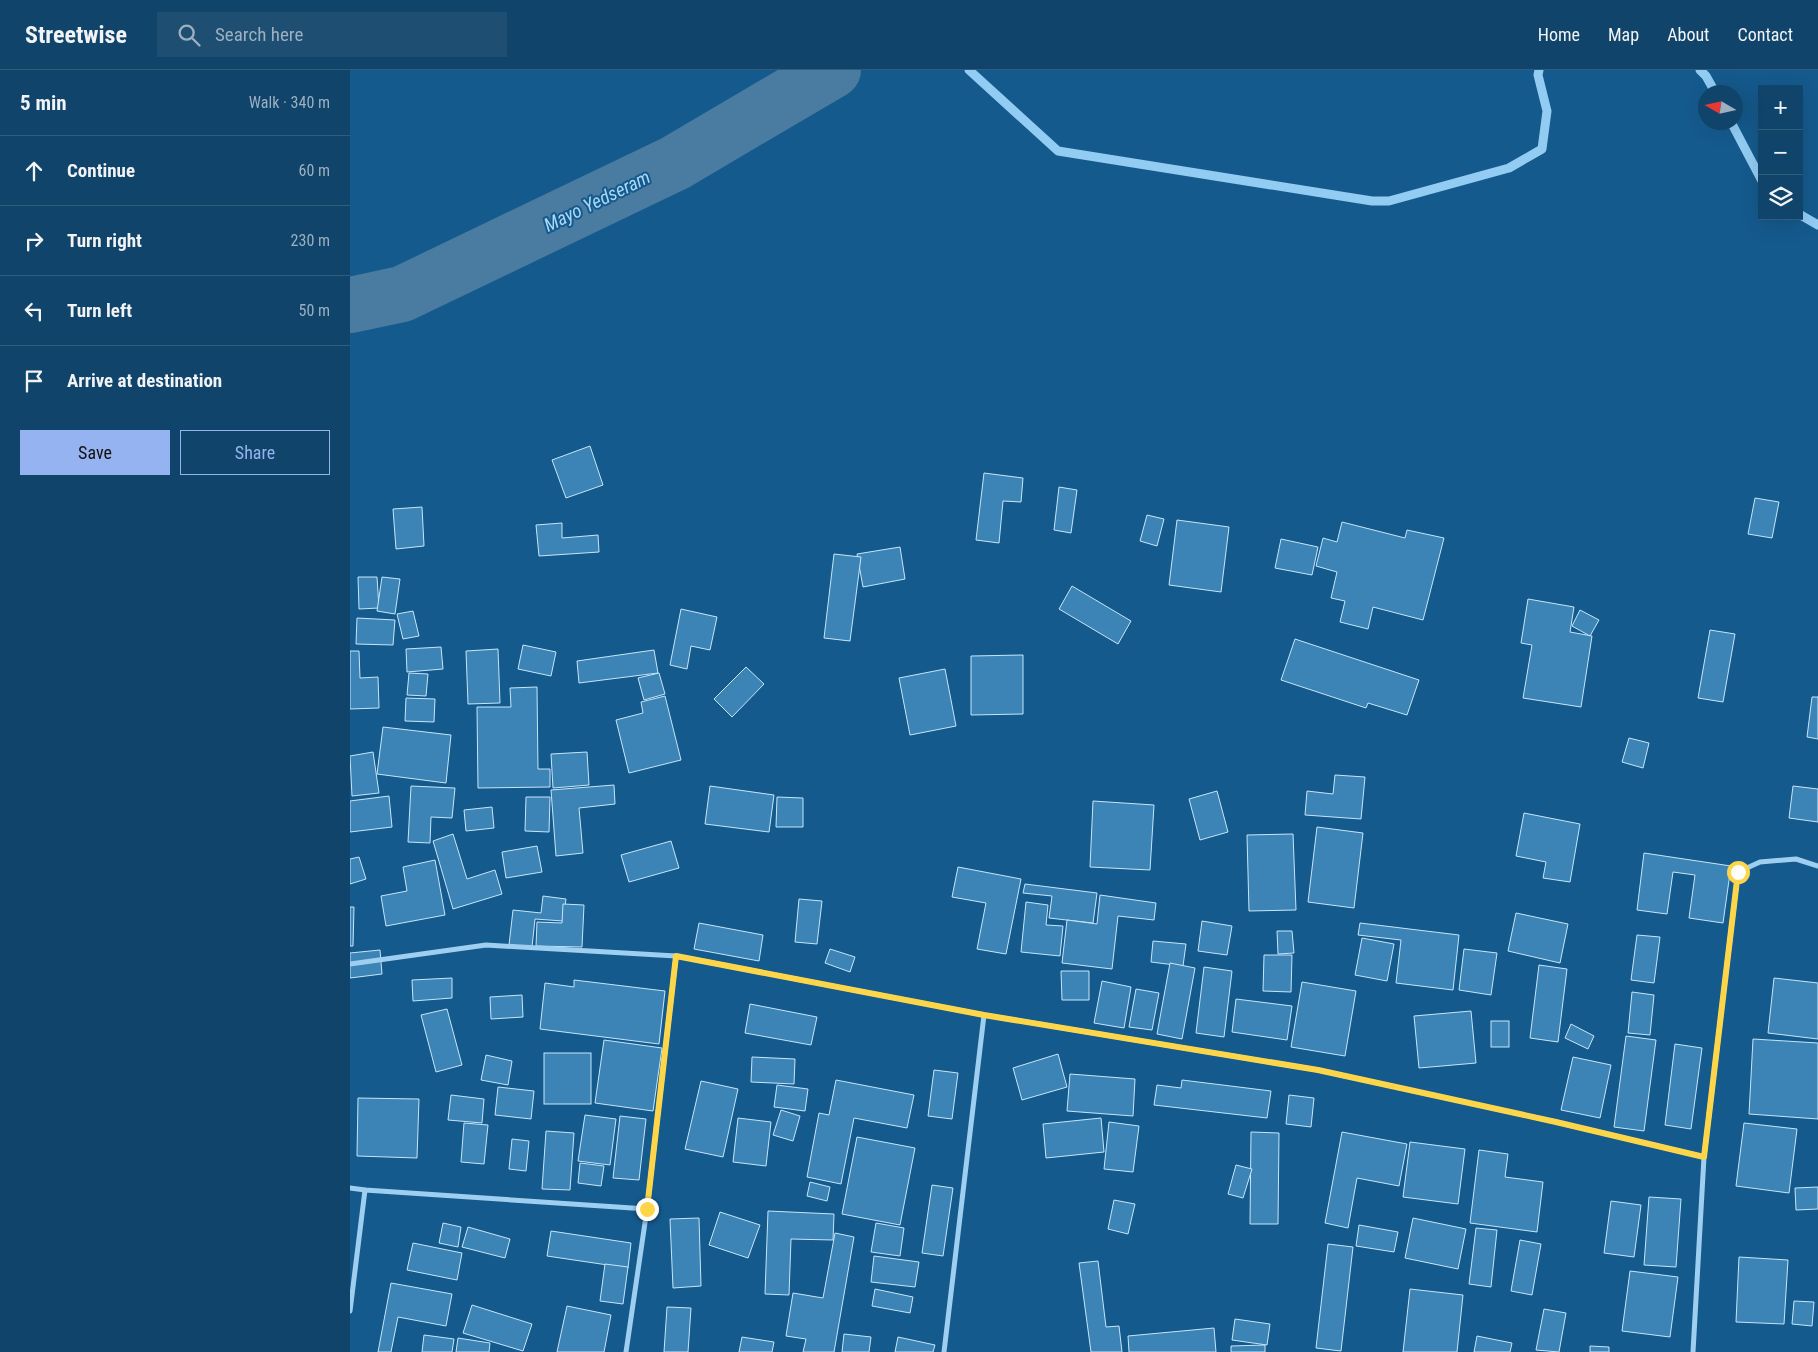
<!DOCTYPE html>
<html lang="en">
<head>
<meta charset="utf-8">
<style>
	body { margin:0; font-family:"Roboto Condensed",sans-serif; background:#1e4e72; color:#f1f3f6 }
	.controls { position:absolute; right:15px; top:15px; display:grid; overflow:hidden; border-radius:0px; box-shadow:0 5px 20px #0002 }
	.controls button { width:45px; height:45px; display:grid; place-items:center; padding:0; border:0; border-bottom:1px solid #305c7e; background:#10446a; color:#f1f3f6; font:25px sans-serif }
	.compass { position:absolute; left:1348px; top:15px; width:45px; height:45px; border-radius:50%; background:#10446a; box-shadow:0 5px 20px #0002; rotate:279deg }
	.stop { position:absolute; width:15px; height:15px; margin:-11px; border:4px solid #ffd54a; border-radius:50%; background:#fff }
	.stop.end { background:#ffd54a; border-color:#fff; box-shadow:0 1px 5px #0008 }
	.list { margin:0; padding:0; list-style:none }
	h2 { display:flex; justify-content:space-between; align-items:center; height:65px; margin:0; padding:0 20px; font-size:21px }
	h2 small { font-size:16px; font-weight:400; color:#9cb0c1 }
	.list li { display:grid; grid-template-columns:32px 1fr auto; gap:15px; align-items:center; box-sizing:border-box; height:70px; padding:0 20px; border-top:1px solid #305c7e }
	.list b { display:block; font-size:19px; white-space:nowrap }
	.list em { font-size:16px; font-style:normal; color:#9cb0c1 }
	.actions { display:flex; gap:10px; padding:15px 20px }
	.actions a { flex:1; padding:11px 0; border:1px solid #95b2f1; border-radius:0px; text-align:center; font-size:18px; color:#95b2f1 }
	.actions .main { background:#95b2f1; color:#111 }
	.icon { flex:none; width:28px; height:28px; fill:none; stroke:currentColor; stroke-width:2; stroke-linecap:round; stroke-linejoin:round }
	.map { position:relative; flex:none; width:1468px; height:1282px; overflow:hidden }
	header { display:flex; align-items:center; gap:30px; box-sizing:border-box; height:70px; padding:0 25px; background:#10446a; border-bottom:1px solid #305c7e }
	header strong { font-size:24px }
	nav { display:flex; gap:28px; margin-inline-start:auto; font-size:18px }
	.search { width:350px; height:45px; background:#1e4e72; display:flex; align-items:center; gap:12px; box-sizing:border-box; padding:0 18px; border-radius:0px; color:#9cb0c1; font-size:19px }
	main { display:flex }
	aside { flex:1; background:#10446a }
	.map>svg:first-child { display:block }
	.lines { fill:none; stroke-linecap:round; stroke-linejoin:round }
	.stream { stroke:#92ccf3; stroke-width:9 }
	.river { stroke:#4a7ba1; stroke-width:56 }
	.building { fill:#3d84b6; stroke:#c6e5fb }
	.street { stroke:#9fcff0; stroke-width:5 }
	.route { stroke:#ffd54a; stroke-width:6 }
	.labels { text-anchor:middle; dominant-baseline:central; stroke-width:4; stroke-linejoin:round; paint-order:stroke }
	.water-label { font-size:19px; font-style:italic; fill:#abd8f7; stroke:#155a8d }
</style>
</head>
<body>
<header>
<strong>Streetwise</strong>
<div class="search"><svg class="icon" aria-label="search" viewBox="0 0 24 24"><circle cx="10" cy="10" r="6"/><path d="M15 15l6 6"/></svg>Search here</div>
<nav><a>Home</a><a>Map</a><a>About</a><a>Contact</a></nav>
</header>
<main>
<aside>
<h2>5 min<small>Walk · 340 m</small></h2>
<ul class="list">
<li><svg class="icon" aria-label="ahead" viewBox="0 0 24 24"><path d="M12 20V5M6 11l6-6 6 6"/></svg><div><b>Continue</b></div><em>60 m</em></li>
<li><svg class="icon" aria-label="right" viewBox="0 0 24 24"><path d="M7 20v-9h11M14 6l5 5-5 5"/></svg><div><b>Turn right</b></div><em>230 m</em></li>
<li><svg class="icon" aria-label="left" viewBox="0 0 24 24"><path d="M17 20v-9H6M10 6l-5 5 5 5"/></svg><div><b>Turn left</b></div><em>50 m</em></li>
<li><svg class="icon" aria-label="arrive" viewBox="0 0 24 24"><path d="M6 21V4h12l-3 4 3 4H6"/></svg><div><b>Arrive at destination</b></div></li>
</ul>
<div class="actions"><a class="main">Save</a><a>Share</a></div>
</aside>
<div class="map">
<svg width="1468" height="1282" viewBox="0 0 1468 1282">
	<rect width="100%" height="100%" fill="#155a8d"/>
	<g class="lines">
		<g class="stream">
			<polyline points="619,0 708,81 1022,131 1039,131 1159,98 1192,79 1197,41 1188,5 1189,0"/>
			<polyline points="1350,0 1356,6 1365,22"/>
			<polyline points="1381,52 1412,111"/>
			<polyline points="1449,144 1468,155"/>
		</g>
		<polyline class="river" points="0,235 52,224 325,93 483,0"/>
	</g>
	<g class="building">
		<polygon points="240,376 253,415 216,428 202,390"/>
		<polygon points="634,403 673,408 671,432 653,431 649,473 626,470"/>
		<polygon points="709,417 727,420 721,463 704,460"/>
		<polygon points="1405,428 1429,432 1422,468 1398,464"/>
		<polygon points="72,437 74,476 46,479 43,439"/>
		<polygon points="797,445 814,449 807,476 790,471"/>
		<polygon points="827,450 879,457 871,522 819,515"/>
		<polygon points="992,452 1055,468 1057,460 1094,468 1073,550 1023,537 1018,559 990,552 995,531 981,528 987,502 966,496 973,468 987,472"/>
		<polygon points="212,453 212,468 248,465 249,482 189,486 186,455"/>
		<polygon points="931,469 968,477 962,505 925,498"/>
		<polygon points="550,477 555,509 513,517 507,484"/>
		<polygon points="484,484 511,487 500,571 474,568"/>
		<polygon points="8,507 27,507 29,538 9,539"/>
		<polygon points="32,507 50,509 45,544 27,541"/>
		<polygon points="722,516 781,551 768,574 709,539"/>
		<polygon points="1178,529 1224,537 1220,562 1242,566 1231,637 1173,628 1182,575 1171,573"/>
		<polygon points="331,539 367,547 360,580 341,576 337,599 320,595"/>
		<polygon points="1230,540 1249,550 1240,566 1222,556"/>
		<polygon points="63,541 69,566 53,569 47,544"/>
		<polygon points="7,548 45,550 43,575 6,574"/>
		<polygon points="1360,560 1385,564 1373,632 1348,628"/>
		<polygon points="945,569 1069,610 1057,645 1018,633 1016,638 931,610"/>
		<polygon points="173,575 206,582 201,606 168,599"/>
		<polygon points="91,577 93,599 57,602 56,579"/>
		<polygon points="148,579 150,633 118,634 116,581"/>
		<polygon points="304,580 308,603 229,613 227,591"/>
		<polygon points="0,581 9,581 10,608 28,607 29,638 0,639"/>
		<polygon points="673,585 673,644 621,645 621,586"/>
		<polygon points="396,597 414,614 382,647 364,629"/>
		<polygon points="595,599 606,656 560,665 549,608"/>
		<polygon points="59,603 78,604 76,626 57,625"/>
		<polygon points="309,603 315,624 294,630 288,608"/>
		<polygon points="187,617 188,699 200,699 200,717 128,718 127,637 161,637 160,618"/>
		<polygon points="315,626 331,690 279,703 266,650 293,643 291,632"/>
		<polygon points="1462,627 1468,627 1468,669 1457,667"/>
		<polygon points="56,628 85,629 84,652 55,651"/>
		<polygon points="33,657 101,665 96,713 27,704"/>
		<polygon points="1279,668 1299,673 1293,698 1272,692"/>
		<polygon points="23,682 29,723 2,726 0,686"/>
		<polygon points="237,682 239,715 203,718 201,684"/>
		<polygon points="985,705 1015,707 1011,749 955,745 957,721 983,724"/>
		<polygon points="264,715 265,734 229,738 233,783 206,786 201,720"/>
		<polygon points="61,716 105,718 102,748 81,747 80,773 58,772"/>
		<polygon points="360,716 424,725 419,762 355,754"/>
		<polygon points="1443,716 1468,719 1468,752 1439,748"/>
		<polygon points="867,721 878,762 850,770 839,729"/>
		<polygon points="39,726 42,757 0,762 0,731"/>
		<polygon points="176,727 200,727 199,762 175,761"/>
		<polygon points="427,727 453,728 453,757 426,757"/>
		<polygon points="743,731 804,735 800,800 740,797"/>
		<polygon points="142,737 144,758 116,761 114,740"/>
		<polygon points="1174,743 1230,754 1220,812 1193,808 1196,792 1166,786"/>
		<polygon points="967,757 1013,763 1004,838 958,832"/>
		<polygon points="103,764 117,809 145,800 152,824 103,839 83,771"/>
		<polygon points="943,764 946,840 899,841 897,765"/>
		<polygon points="321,771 329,798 279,812 271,785"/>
		<polygon points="187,776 192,802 156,808 152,782"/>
		<polygon points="1294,783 1381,796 1373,853 1339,848 1345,805 1323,802 1317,844 1287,840"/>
		<polygon points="9,787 16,809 0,814 0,789"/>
		<polygon points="85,790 95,845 36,856 31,826 57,821 53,797"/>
		<polygon points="608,797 671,809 656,884 627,879 636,833 602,827"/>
		<polygon points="675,814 747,823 743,853 699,848 702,826 673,823"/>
		<polygon points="750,825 806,833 804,850 768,846 762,899 712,893 717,850 747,854"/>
		<polygon points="193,826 216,829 213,851 185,849 182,877 159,875 163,840 191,843"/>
		<polygon points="449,829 472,831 467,874 445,872"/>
		<polygon points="676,832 698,835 696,855 713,856 710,886 671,882"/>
		<polygon points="213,834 234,835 232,877 186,876 187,852 212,853"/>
		<polygon points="0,837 4,837 3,876 0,876"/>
		<polygon points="1166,843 1218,854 1210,893 1158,881"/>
		<polygon points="852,851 882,856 877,885 848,881"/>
		<polygon points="349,853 413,865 409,891 344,879"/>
		<polygon points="1010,853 1109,865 1103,920 1046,913 1051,870 1008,865"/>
		<polygon points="927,861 942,861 944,883 928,884"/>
		<polygon points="1287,865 1310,867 1304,913 1281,910"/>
		<polygon points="1012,868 1044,874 1037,911 1005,905"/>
		<polygon points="803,871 836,874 833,896 801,892"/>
		<polygon points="480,879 505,887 500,902 475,893"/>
		<polygon points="1114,879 1147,883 1141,925 1109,920"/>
		<polygon points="30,880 32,904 0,908 0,883"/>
		<polygon points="914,885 942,885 941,922 913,921"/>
		<polygon points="820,893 845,898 832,969 807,964"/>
		<polygon points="1189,895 1217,899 1208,972 1180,968"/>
		<polygon points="854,897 882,901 874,967 846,963"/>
		<polygon points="711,901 739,901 739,930 712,930"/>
		<polygon points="102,908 102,928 63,931 62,910"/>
		<polygon points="1424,908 1468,913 1468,969 1418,963"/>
		<polygon points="224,910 315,921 309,974 190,959 195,913 224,917"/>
		<polygon points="752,911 781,917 774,958 744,953"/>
		<polygon points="952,912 1006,921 995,986 941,977"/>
		<polygon points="786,919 809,923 802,960 779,957"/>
		<polygon points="1282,922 1304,925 1300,965 1278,963"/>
		<polygon points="172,925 173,947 141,949 140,927"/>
		<polygon points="886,929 942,936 937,970 882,962"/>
		<polygon points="400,934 467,947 461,975 395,963"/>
		<polygon points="97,939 112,995 86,1002 71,945"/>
		<polygon points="1121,941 1126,993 1069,998 1064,946"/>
		<rect x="1141" y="951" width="18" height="26"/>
		<polygon points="1221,954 1244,966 1238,979 1215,968"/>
		<polygon points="1276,966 1306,970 1294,1061 1264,1057"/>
		<polygon points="1403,969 1468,973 1468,1049 1399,1044"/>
		<polygon points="254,970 312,978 303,1041 245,1033"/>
		<polygon points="1325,974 1352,978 1341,1059 1315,1055"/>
		<rect x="194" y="983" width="47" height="51"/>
		<polygon points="708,984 717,1017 672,1030 663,998"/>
		<polygon points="136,985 162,991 158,1015 131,1010"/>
		<polygon points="402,987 445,989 444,1014 401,1012"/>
		<polygon points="1223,987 1261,995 1250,1048 1211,1040"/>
		<polygon points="584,1000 608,1003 602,1049 578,1046"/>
		<polygon points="720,1004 785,1009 783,1046 717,1041"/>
		<polygon points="486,1010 564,1025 557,1058 504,1048 491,1114 457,1107 469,1043 479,1045"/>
		<polygon points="832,1010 921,1021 917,1048 804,1035 807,1015 831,1018"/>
		<polygon points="351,1011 388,1019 373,1087 335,1079"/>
		<polygon points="427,1015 458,1019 455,1041 424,1037"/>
		<polygon points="148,1017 184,1021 181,1049 145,1045"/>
		<polygon points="101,1025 134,1029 132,1053 98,1050"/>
		<polygon points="939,1025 964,1028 961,1057 936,1054"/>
		<polygon points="8,1028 69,1029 67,1088 7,1086"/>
		<polygon points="431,1040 450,1046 443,1071 423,1065"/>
		<polygon points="235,1045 266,1049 260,1095 228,1091"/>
		<polygon points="270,1046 296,1049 289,1110 263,1108"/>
		<polygon points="388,1048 421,1052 416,1096 383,1092"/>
		<polygon points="751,1048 754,1082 696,1088 693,1054"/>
		<polygon points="759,1052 789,1056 783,1102 754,1099"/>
		<polygon points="114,1053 138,1055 134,1094 111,1092"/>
		<polygon points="1394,1053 1447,1059 1439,1123 1386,1116"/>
		<polygon points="196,1061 224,1063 220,1120 192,1119"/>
		<polygon points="901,1062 929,1063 928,1154 900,1154"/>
		<polygon points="992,1062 1057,1074 1049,1116 1007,1108 998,1158 975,1153"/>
		<polygon points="507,1067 565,1078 550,1155 492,1144"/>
		<polygon points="162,1069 179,1071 176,1101 159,1099"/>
		<polygon points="1060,1072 1115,1079 1108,1134 1053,1127"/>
		<polygon points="1129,1080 1158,1084 1155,1107 1193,1112 1187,1162 1120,1153"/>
		<polygon points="230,1093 254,1096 251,1116 228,1113"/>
		<polygon points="886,1095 902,1099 893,1128 878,1124"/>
		<polygon points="460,1112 480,1117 477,1131 457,1126"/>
		<polygon points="582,1115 603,1118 593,1186 572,1183"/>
		<polygon points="1468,1117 1468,1139 1446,1140 1445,1118"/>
		<polygon points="1299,1127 1331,1129 1326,1197 1294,1195"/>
		<polygon points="764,1130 785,1134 778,1164 758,1159"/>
		<polygon points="1261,1131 1291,1135 1284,1187 1254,1183"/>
		<polygon points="418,1141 484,1144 483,1170 441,1169 439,1225 415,1224"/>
		<polygon points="370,1142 410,1155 398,1188 359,1175"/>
		<polygon points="349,1148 351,1216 323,1218 320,1149"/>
		<polygon points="1063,1148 1116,1159 1108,1199 1055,1188"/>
		<polygon points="93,1153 111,1157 108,1177 89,1173"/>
		<polygon points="526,1153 554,1158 550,1186 521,1182"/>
		<polygon points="1009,1155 1048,1162 1044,1182 1006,1176"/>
		<polygon points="118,1157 160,1169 155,1188 112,1177"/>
		<polygon points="1126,1158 1147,1160 1141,1217 1119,1214"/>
		<polygon points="201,1161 281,1173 278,1198 197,1186"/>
		<polygon points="485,1163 504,1167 484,1282 453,1282 456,1269 436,1266 443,1223 473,1228"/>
		<polygon points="1170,1170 1191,1174 1182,1225 1161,1221"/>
		<polygon points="63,1173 112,1183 107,1210 57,1200"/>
		<polygon points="978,1174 1003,1177 991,1281 966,1278"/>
		<polygon points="524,1186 569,1192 565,1217 521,1212"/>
		<polygon points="1389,1187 1438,1190 1434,1254 1386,1252"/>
		<polygon points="748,1191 756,1257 769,1256 772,1282 741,1282 729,1193"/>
		<polygon points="255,1194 278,1197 273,1234 250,1231"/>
		<polygon points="1280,1201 1328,1207 1320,1267 1272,1261"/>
		<polygon points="41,1213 102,1224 96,1256 48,1247 41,1282 28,1282"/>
		<polygon points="525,1219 563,1227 560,1243 522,1236"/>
		<polygon points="1060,1219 1113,1225 1107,1282 1053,1282"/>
		<polygon points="1444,1231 1464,1232 1462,1256 1442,1254"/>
		<polygon points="122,1235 182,1254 173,1281 113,1263"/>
		<polygon points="217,1236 261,1245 254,1282 207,1282"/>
		<polygon points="317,1237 341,1238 338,1282 314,1282"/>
		<polygon points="1194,1239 1216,1243 1209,1282 1186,1280"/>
		<polygon points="885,1249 920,1254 917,1275 882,1270"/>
		<polygon points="864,1258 866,1282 779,1282 778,1266"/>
		<polygon points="494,1264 521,1267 519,1282 492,1282"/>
		<polygon points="74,1265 104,1269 102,1282 72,1282"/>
		<polygon points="1127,1266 1162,1273 1160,1282 1124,1282"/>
		<polygon points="392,1267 424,1272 422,1282 389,1282"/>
		<polygon points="548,1267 585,1275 583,1282 545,1282"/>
		<polygon points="108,1268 140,1273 139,1282 106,1282"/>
		<polygon points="915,1275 915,1282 881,1282 881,1276"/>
		<polygon points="1240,1276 1259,1277 1259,1282 1240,1282"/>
	</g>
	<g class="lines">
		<g class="street">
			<polyline points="0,894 136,875 326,886 634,945 968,1000 1206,1052 1354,1087"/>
			<polyline points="0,1118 15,1120 297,1139"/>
			<polyline points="0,1241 15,1120"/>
			<polyline points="276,1282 297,1139 326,886"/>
			<polyline points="594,1282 634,945"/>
			<polyline points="1343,1282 1354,1087 1388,802 1410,792 1446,789 1468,796"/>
		</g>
	</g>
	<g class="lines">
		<polyline class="route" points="297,1139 326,886 634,945 968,1000 1206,1052 1354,1087 1388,802"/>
	</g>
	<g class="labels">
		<g class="water-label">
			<text transform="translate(247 131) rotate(-26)">Mayo Yedseram</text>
		</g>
	</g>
</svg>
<div class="controls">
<button>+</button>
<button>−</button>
<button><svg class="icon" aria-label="layers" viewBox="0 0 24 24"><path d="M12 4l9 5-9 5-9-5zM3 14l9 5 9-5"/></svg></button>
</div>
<svg class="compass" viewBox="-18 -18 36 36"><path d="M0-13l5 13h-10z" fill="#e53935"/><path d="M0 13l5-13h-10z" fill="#9cb0c1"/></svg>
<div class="stop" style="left:1388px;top:802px"></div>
<div class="stop end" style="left:297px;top:1139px"></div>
</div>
</main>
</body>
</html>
